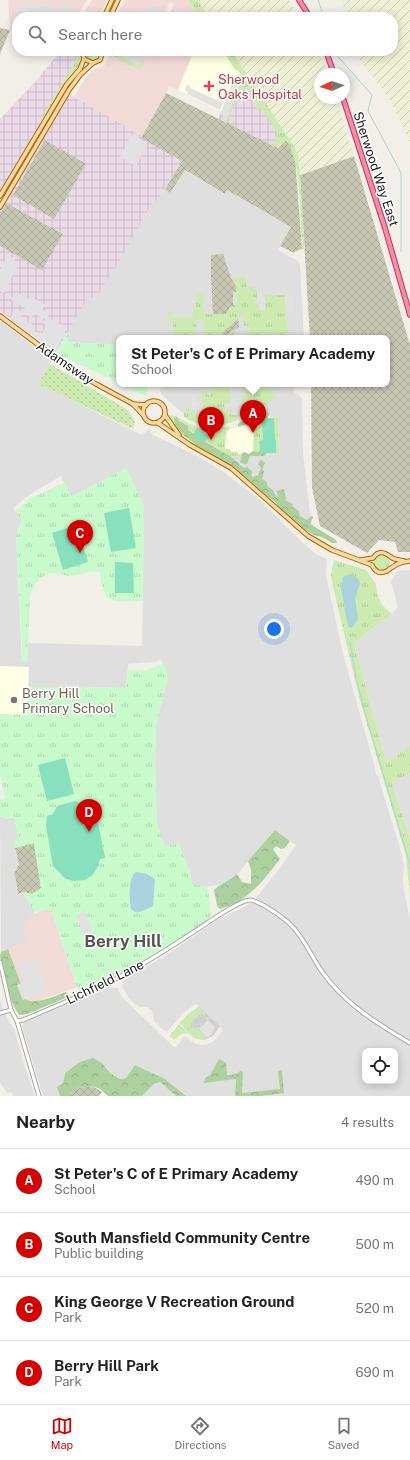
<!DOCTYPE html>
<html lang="en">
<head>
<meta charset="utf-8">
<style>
	body { margin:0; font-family:"Public Sans",sans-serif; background:#f6f6f6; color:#222 }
	.controls { position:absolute; right:12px; bottom:12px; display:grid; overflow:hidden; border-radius:8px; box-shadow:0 2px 10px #0003 }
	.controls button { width:36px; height:36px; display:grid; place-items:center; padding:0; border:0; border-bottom:1px solid #e0e0e0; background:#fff; color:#222; font:20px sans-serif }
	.compass { position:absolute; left:314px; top:68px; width:36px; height:36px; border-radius:50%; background:#fff; box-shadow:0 2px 10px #0003; rotate:267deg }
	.you { position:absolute; left:274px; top:629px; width:14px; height:14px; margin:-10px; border:3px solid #fff; border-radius:50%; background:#1a73e8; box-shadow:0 0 0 6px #1a73e833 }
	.badge { display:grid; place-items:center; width:26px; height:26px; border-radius:50%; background:#d40000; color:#fff; font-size:13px; font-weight:700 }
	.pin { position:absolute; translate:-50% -33px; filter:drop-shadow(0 1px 2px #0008) }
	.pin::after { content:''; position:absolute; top:21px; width:14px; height:12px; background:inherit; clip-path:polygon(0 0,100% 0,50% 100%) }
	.popup { position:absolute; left:116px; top:335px; width:274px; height:52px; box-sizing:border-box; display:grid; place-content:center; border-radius:8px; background:#fff; filter:drop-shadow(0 1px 3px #0005); font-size:13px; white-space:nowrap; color:#767676 }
	.popup b { font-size:15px; color:#222 }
	.popup::after { content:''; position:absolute; left:50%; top:100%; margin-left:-8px; border:8px solid transparent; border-top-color:#fff }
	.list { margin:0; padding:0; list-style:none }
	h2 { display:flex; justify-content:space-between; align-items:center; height:52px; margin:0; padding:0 16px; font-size:17px }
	h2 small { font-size:13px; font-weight:400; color:#767676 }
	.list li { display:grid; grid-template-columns:26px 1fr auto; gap:12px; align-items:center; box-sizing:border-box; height:64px; padding:0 16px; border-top:1px solid #e0e0e0 }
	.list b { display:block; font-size:15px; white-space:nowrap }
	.list p { margin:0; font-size:13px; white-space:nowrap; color:#767676 }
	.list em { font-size:13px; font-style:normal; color:#767676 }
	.icon { flex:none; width:22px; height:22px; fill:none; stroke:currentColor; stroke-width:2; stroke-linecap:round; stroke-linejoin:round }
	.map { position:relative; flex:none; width:410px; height:1096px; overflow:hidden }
	.search { position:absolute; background:#fff; box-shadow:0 2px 10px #0003; left:12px; right:12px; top:12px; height:44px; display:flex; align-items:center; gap:10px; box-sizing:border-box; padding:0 14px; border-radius:16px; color:#767676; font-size:15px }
	.sheet { height:308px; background:#fff }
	nav { display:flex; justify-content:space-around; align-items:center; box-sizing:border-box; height:56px; border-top:1px solid #e0e0e0; background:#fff; font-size:11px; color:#767676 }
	nav a { display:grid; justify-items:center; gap:2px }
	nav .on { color:#d40000 }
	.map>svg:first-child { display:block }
	.residential { fill:#e0dfdf; fill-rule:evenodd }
	.commercial { fill:#f2dad9 }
	.industrial { fill:url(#industrial-grid) }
	.education { fill:#ffffe5 }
	.religious { fill:#d0d0d0 }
	.construction { fill:url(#construction-cross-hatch) }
	.farmland { fill:url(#farmland-furrows) }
	.grass { fill:url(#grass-tufts); fill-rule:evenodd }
	.forest { fill:url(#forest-crowns) }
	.park { fill:url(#park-tufts) }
	.garden { fill:url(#garden-dots) }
	.pitch { fill:#88e0be }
	.parking { fill:#e2e2e2; fill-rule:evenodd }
	.water { fill:#aad3df }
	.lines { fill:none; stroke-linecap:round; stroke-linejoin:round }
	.stream { stroke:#aad3df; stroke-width:1 }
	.minor-casing { stroke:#a9a9a9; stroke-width:5 }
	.major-casing { stroke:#a06b00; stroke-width:5.5 }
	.highway-casing { stroke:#dc2a67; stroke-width:6 }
	.minor { stroke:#fff; stroke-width:3 }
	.major { stroke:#fcd6a4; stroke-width:3.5 }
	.highway { stroke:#e892a2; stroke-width:4 }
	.health-dot { fill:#e0444e; stroke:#fff; stroke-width:1.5 }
	.education-dot { fill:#8d6e63; stroke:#fff; stroke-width:1.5 }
	.labels { text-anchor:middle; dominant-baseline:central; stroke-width:3; stroke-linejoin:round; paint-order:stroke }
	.health-label { font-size:13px; fill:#be3a42; stroke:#fff; text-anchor:start }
	.street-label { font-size:13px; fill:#222; stroke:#fff }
	.education-label { font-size:13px; fill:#785e54; stroke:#fff; text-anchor:start }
	.district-label { font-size:17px; font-weight:bold; fill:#555; stroke:#fff }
</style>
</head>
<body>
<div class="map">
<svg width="410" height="1096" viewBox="0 0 410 1096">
	<defs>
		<pattern id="industrial-grid" width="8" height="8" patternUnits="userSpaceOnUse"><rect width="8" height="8" fill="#ebdbe8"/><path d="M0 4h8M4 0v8" fill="none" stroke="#c9bcc7"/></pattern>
		<pattern id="construction-cross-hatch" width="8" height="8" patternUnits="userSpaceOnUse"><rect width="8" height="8" fill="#c7c7b4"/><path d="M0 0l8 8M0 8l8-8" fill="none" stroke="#abab9a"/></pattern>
		<pattern id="farmland-furrows" width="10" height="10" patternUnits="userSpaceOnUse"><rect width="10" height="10" fill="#eef0d5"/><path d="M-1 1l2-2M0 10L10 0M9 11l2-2" fill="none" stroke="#ccceb7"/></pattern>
		<pattern id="grass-tufts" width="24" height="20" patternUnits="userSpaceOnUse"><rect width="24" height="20" fill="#cdebb0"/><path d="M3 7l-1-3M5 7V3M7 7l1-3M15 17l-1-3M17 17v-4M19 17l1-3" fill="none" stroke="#b0c997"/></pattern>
		<pattern id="forest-crowns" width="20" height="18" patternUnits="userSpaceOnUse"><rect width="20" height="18" fill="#add19e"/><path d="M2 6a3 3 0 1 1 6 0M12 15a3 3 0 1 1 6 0" fill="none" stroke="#95b388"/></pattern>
		<pattern id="park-tufts" width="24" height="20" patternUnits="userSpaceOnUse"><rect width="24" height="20" fill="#c8facc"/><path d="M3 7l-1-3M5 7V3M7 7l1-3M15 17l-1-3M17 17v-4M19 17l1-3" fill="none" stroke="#acd6af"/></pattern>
		<pattern id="garden-dots" width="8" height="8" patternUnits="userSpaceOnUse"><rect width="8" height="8" fill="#cdebb0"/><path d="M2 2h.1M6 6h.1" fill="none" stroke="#b0c997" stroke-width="1.8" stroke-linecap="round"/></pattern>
	</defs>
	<rect width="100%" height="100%" fill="#f2efe9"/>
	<g class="residential">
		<polygon points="184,170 224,194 227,190 291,227 278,250 298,261 300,265 304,338 119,338 119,345 68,342 68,332 89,295 95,299 118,264 154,200 157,201 165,189 170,193"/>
		<path d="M0,321L52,360L39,384L142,435L149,429L153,435L200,457L225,473L260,500L304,544L316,554L327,559L326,575L342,650L374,764L376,774L378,776L402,855L404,866L403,878L404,892L410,918V1096H261L268,1095L264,1091L241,1093L243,1073L241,1070L238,1074L210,1075L204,1083L236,1079L235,1096H186L165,1079L150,1073L145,1069L135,1065L126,1078L120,1079L110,1073L102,1063L65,1073L63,1083L57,1087L60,1096H43L22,1026L25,1021L62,1007L97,990L109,987L118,988L121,996L127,1002L175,1048L184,1037L187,1038L196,1044L201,1045L211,1043L217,1038L223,1029L210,1017L205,1014L196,1004L183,1013L167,1032L161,1028L154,1021L152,1011L147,1007H140L135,1004L128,997L122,986L125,978L165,956L217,920L252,903L280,868L296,845L275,830L233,879L219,885L203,887L192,885L190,871L178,843L165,847L157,823L155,759L156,725L168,677L163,664L160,659L155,662L128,664L126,688L90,687L0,714ZM126,468L144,507L142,646L28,643L27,662H22L16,535L22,520L13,508L32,493L61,476L71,497ZM365,1051H395V1081H365Z"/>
		<polygon points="162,384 295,384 293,393 298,394 302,399 303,453 311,521 315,529 289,512 284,497 273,498 228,456 270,417 262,404 231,420 187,417 161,394 160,389 163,386"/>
		<polygon points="410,570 410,745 404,751 386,762 354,643 392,614 398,607 391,582 397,571"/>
		<polygon points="410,773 410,840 392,781"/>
		<polygon points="4,816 5,819 14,817 19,840 19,864 14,874 18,893 23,892 31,906 35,910 34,914 23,927 29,940 1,952 0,817"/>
		<polygon points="0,1002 8,1020 15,1031 22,1058 35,1096 13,1096 11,1092 7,1093 0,1082"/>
		<polygon points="160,1082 176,1096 142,1096 154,1084"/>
	</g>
	<g class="commercial">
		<polygon points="8,0 87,0 76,17 17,17 17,32 10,30"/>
		<polygon points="92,0 107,0 99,17 81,17"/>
		<polygon points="125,0 188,0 200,17 168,17 174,4 170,2 162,17 115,17"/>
		<polygon points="112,51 145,51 155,57 157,51 194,51 178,90 169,87 142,136 98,112 74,97 82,83 88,75 97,68 104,66"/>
		<polygon points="45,909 51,910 77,987 37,1001 29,1001 25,999 23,1000 21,983 8,949 28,940 23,927 34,914"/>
	</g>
	<g class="industrial">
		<polygon points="60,51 68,51 78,56 60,89 142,136 142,138 182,161 157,201 154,200 118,264 95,299 89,296 56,352 0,311 0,119 37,80"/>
		<polygon points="243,77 285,141 278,148 218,120 220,114 226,117"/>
	</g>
	<g class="education">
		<polygon points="194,51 223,51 242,78 241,81 220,114 221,111 178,90"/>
		<polygon points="267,412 270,417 278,417 279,454 228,456 222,446 228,445 227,431 248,423"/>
		<polygon points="0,666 29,667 27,715 0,714"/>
	</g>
	<polygon class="religious" points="199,1007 220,1026 213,1036 204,1040 198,1039 193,1037 180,1023 191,1012"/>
	<g class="construction">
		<polygon points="0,28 10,30 0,54"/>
		<polygon points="166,93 278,148 286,140 290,146 295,158 302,249 296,251 294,253 280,246 291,227 227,190 225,194 185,170 170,193 165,189 182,161 141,138"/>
		<polygon points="45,140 86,164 54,219 13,195"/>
		<polygon points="354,156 410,345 410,552 398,552 395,542 379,540 367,553 320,526 312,487 311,384 387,384 387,338 310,338 300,175"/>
		<polygon points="6,203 63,234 42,270 0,246 0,215"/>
		<polygon points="223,254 231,278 236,286 236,292 233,292 233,305 235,305 238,317 239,328 233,330 226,337 222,333 222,314 213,315 211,277 211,255"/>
		<polygon points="34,843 41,888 32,894 23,892 18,894 16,881 14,874 19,864 15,848"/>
		<polygon points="92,1086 102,1092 99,1096 71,1096 72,1092 77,1088"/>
	</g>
	<g class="farmland">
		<polygon points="198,0 289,0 298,17 209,17"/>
		<polygon points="342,0 410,0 410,142 388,96 362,64 356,51 393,51 393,17 346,17"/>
		<polygon points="232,51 317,51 326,67 328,74 320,74 320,98 336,98 354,156 300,175 298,155 293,145"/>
	</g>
	<g class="grass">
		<polygon points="188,0 198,0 209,17 200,17"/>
		<polygon points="85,51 100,51 100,55 94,60 89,60 85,57"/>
		<polygon points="108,51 116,51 131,62 142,64 140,59 144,61 142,67 139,67 139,68 141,70 139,70 119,60"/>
		<path d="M223,51H232L293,145L298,155L300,175L305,249H302C300,220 302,162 286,140L278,148L270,144L271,142L272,143L275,141V137L278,135L261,108L257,111L255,109L258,103L253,101L255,97L253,96L252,92L243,87L228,117L236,121L234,122L220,115V114L226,117L243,77L238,70H235Z"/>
		<polygon points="72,53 80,56 81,62 80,66 66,84 44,119 42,118 78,57"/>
		<polygon points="246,277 247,290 249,290 249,287 254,287 254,290 257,290 257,299 255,300 255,303 259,303 260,311 265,311 265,297 262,296 264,295 287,295 285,296 286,316 283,316 284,319 287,319 288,336 281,336 280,334 270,334 270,338 246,338 245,333 250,333 250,326 244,326 243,316 238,317 238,319 222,333 226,337 233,330 235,330 235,338 208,338 208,334 201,333 201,332 204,331 203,320 196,320 197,332 195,335 174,336 173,322 168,322 168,311 171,311 172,318 193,317 193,307 196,307 196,293 203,293 204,314 226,314 230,307 237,306 236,286 232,278"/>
		<path d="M208,384L237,385V387L230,388V397H233V398L230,399V403L225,404V411L232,410V415H239L240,411L242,415L239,416L237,420C219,429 201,427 184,417V412L189,407L191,412L195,410V413L199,415L203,414L202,394H200V391H207L209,396H211V389H209Z"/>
		<polygon points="241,384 270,384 269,387 273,393 276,394 276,398 249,414 245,414 242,409 241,397 249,396 249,393 241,393"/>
		<path d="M169,415C176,415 182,420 188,423C195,427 202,428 210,429L212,433H213L214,429L229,426L230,429L227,431L225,438L226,439L225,440V449H230L231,452H238V454L242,453L243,456H228L273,498L270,500C257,488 243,475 227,464C209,451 175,440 169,415Z"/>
		<path d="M278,417L279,454L253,455L254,429H251L250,426H247L246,424L262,418ZM259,441L276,453L260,454Z"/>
		<circle cx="382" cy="563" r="8"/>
		<polygon points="334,560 366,570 376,584 377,594 382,605 392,614 354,643 386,762 404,751 410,745 410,773 392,782 410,840 410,898 406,856 359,697 333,587 331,574"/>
		<polygon points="199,1007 205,1014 210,1017 206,1021 207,1018 201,1013 190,1024 191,1026 186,1030 180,1023 191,1012"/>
		<path d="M202,1023V1025L198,1029L207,1039C195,1042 190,1030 182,1034C179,1035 177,1038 174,1040L170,1036L171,1034L179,1024L188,1033L187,1031L191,1027L197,1031L192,1027L196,1029Z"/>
	</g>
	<g class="forest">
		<polygon points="265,410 268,412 269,415 267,418 259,419 257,421 238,427 238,424 246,418 258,415"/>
		<path d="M177,416L179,421L188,426V430L207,443L233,458L242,467L246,468L247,466L248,468L252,471V474L251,475L253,477L258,475L261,468L258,464L261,459L265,463L262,469L264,472L262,479L266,481L268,487L273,490L277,498L278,495L276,491L284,489L286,499L285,500L293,504L292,506L299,511L300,516L307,520L311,516L313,517L310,524L333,538L336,540L337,543H332L322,537L314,535L304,529L280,508L274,501L268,497C257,488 247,478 235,469C221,458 175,437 174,419Z"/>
		<polygon points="262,450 266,454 264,456 250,456 247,464 244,464 240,462 243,452 249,454 253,451 258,452"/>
		<path d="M275,830L290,841L285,848L281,849L276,846L273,849L280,859C262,882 250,900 220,909L217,906L214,890C221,883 230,881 237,874L242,882L251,884V870L248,861Z"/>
		<path d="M8,949L21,984L17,985L23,1000L25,999C37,1005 54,996 66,992L68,997L27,1014L19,1015C7,997 5,976 0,956L1,952Z"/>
		<polygon points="93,1058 102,1063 110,1073 120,1079 126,1078 135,1065 165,1079 186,1096 176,1096 160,1082 154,1084 142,1096 108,1096 100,1089 92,1086 77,1088 72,1092 71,1096 60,1096 57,1087 63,1083 65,1073 80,1062"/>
		<polygon points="219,1059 226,1063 227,1075 237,1074 241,1070 243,1073 242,1093 280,1089 278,1071 282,1070 284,1093 261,1096 235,1096 236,1079 204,1083 205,1078 210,1075"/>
	</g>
	<g class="park">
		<polygon points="68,332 68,342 119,345 119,383 57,354 56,352"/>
		<polygon points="120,384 148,384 147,397"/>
		<path d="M126,468L144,507L143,601C114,601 103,607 100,572C88,570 84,574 73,576C66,577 60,573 54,573C41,573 32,587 30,598L27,662H22V643L16,535L22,520L15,512L29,499L65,482L71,497Z"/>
		<polygon points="163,664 168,672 168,677 156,725 155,759 157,823 165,847 178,843 190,871 192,884 203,887 208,887 211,914 209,921 132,968 79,992 51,911 45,910 38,913 31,906 23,892 32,894 41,888 34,843 15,848 14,841 19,840 14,817 5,819 4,816 0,817 0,800 5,799 0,773 0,714 27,715 28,687 126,688 128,670 147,670"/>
	</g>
	<path class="garden" d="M50,364L128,410C133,417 137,420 133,429L38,384Z"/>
	<g class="pitch">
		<polygon points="274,418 275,440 273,440 276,440 276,453 260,454 259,441 263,440 262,419"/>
		<polygon points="196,428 209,436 205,442 193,435"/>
		<polygon points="129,508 136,548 111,552 104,513"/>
		<polygon points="76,525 88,562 63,570 52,533"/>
		<polygon points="115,562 133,563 134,593 115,593"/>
		<polygon points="65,758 74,794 47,801 38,765"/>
		<path d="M75,801C84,805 88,815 93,824L98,823L105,858L100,859L98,866L93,874L85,880L74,881L66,879L53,866L46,826L47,816L53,814L57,806Z"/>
	</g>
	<g class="parking">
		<polygon points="62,1 73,9 67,17 52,17"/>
		<polygon points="31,2 43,3 53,7 50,14 44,17 41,17 41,13 38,11 33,10 24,14 25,17 17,17 16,22 15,17 17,13 15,11 18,7 19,7 26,3"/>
		<polygon points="151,4 159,6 158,8 161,10 161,13 163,14 162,17 151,17 151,14 145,12 147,8 149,8"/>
		<polygon points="116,51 126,51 125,53 133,58 139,55 142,64 135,66 134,62 130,62"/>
		<polygon points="239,74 242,78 240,81 241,81 227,117 220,114 235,77 238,78 237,76"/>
		<polygon points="187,85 190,86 190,88 223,103 220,110 187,94 188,92 185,89"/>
		<polygon points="132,134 142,140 141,143 147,146 136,166 120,157"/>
		<polygon points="7,257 11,257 15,259 13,264 18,265 4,293 0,291 0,270"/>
		<path d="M16,292L30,300L32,297L46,305L42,309L49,313L48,315L49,318L67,328L56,352L12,321L11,317L16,308L23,313L25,308L11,300ZM23,313L31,317L35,314L45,319L43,323L46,326L42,333L40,332L39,333L33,330L35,326L20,318Z"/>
		<polygon points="257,292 262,292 262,296 265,296 265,311 260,311 259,304 257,303"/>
		<polygon points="293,295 293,312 286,313 285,296"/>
		<polygon points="192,394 197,394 196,402 202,402 202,409 190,409 192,404"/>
		<polygon points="238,398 238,409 225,408 224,404 230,403 230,399"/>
		<polygon points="85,911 96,942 87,945 76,915"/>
		<polygon points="36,959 48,990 23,1000 17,985 26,981 24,976 22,976 18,966"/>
		<polygon points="208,1020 215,1027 211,1035 207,1038 199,1029"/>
	</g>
	<g class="water">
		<polygon points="351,574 358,579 360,583 355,598 358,619 352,628 348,627 347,621 341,588 343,577"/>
		<path d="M136,872L147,874L155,879L153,906L140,912H135L131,909C129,900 128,879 136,872Z"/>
	</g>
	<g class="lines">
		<g class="stream">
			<polyline points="318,0 324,17"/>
			<polyline points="333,51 372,95 368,111 401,173 401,252"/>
			<polyline points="350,643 356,678 367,720 409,861 410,869"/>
		</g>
		<g class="minor-casing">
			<g id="minor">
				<polyline points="0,962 11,1010 17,1021 39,1096"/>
				<polyline points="0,1013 11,1010"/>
				<path d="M17,1021L23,1020C49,1009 75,998 101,986C134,971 165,951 195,931C206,924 239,900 250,900C260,901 284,918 291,925C305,939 312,958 323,973C345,1004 378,1024 410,1043"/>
			</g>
		</g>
		<g class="major-casing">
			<g id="major">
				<polyline points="104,17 112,0"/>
				<polyline points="110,17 118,0"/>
				<polyline points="82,51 84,59 93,63 100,60 103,51"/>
				<polyline points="0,196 67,84 80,69 84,59"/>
				<polyline points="0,207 69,90 80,75 93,63"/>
				<polyline points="0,316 68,367 96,384 133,404 144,416"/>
				<circle cx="154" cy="412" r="11"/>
				<polyline points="133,404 146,405"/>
				<polyline points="165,415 179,435"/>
				<path d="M158,423L190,445L231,468L308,536L332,550L372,565C375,572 380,574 387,571C395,565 399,562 410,561"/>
				<path d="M361,560L373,558C379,550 384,552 391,557C394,560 400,560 404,561"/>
			</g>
		</g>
		<g class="highway-casing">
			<g id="highway">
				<polyline points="299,0 310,17"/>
				<polyline points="326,51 334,74"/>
				<polyline points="343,98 385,228 410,315"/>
			</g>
		</g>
		<use href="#minor" class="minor"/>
		<use href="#major" class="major"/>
		<use href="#highway" class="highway"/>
	</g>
	<path class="health-dot" d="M207 80h4v4h4v4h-4v4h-4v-4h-4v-4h4z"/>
	<circle class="education-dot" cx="14" cy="700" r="4"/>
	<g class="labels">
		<g class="health-label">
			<text x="218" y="79">Sherwood<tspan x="218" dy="15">Oaks Hospital</tspan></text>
		</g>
		<g class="street-label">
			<text transform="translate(376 169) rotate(72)">Sherwood Way East</text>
			<text transform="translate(65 363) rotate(34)">Adamsway</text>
			<text transform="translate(105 982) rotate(-26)">Lichfield Lane</text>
		</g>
		<g class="education-label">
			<text x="22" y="693">Berry Hill<tspan x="22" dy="15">Primary School</tspan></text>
		</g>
		<g class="district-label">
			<text x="123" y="941">Berry Hill</text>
		</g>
	</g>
</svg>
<div class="controls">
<button><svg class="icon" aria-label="locate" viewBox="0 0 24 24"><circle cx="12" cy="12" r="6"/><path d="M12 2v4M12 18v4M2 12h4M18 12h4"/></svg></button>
</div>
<svg class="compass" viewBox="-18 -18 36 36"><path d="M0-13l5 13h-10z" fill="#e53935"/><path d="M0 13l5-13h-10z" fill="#767676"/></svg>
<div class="you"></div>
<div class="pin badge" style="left:253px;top:433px">A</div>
<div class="popup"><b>St Peter's C of E Primary Academy</b>School</div>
<div class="pin badge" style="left:211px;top:440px">B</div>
<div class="pin badge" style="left:80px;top:553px">C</div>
<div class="pin badge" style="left:89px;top:832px">D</div>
<div class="search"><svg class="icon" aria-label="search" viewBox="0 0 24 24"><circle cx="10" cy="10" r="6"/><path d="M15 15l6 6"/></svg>Search here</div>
</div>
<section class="sheet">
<h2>Nearby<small>4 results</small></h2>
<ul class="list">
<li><span class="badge">A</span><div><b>St Peter's C of E Primary Academy</b><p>School</p></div><em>490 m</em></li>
<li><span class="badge">B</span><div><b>South Mansfield Community Centre</b><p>Public building</p></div><em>500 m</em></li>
<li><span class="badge">C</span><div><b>King George V Recreation Ground</b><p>Park</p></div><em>520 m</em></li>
<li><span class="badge">D</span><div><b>Berry Hill Park</b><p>Park</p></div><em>690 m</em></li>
</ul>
</section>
<nav>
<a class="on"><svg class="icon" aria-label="map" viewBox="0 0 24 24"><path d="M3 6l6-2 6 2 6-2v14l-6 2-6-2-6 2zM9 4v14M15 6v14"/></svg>Map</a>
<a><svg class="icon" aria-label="directions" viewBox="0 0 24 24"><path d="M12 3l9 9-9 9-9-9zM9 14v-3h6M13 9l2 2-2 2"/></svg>Directions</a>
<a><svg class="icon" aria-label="saved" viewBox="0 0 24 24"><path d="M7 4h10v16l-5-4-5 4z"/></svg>Saved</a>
</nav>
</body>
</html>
